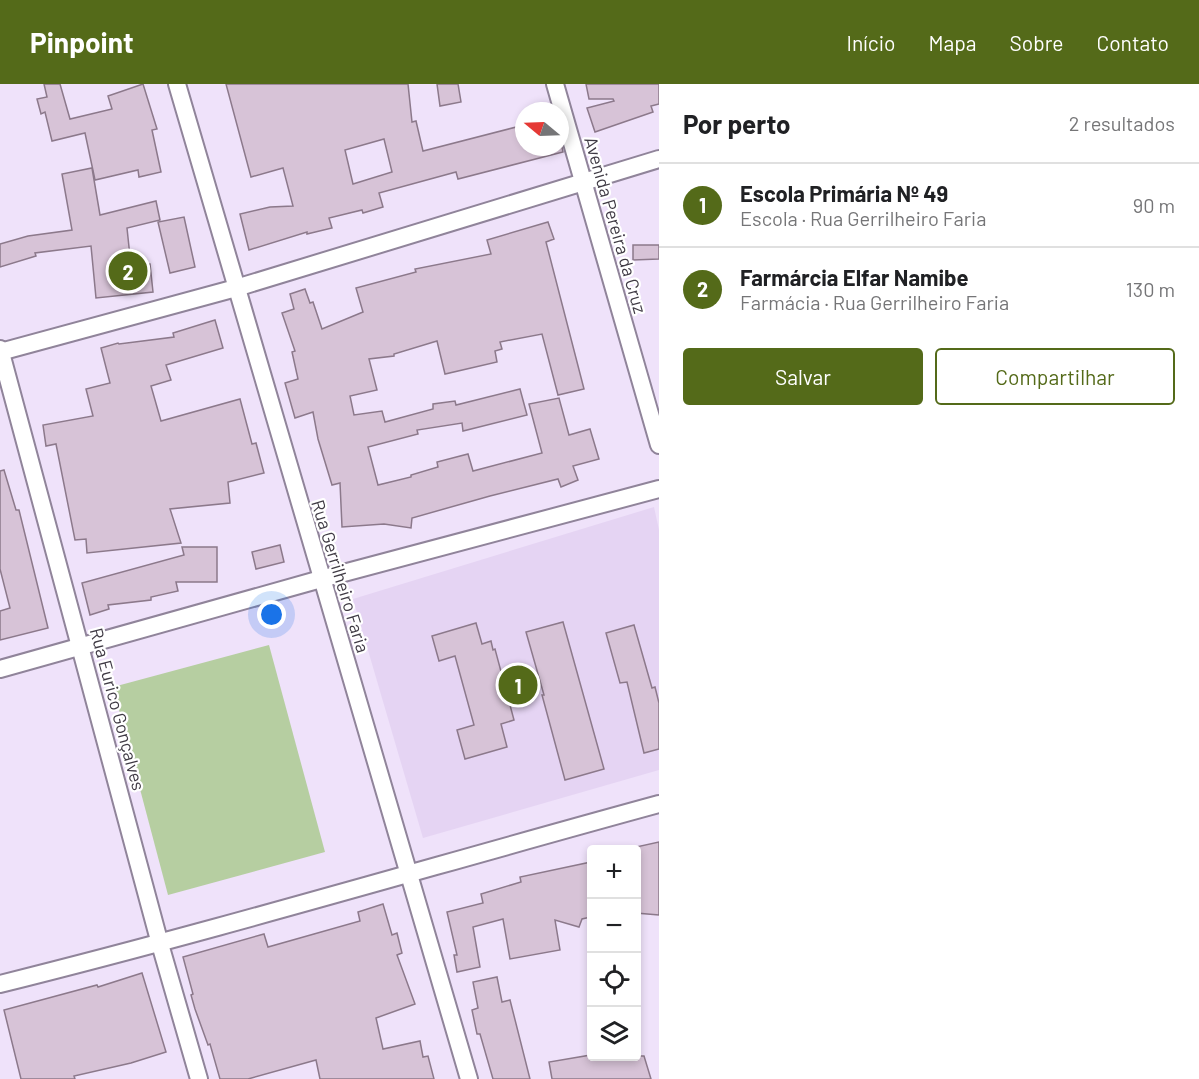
<!DOCTYPE html>
<html lang="pt">
<head>
<meta charset="utf-8">
<style>
	body { margin:0; font-family:Barlow,sans-serif; background:#f6f6f6; color:#202124 }
	.controls { position:absolute; right:18px; bottom:18px; display:grid; overflow:hidden; border-radius:6px; box-shadow:0 3px 9px #0003 }
	.controls button { width:54px; height:54px; display:grid; place-items:center; padding:0; border:0; border-bottom:2px solid #e0e0e0; background:#fff; color:#202124; font:30px sans-serif }
	.compass { position:absolute; left:515px; top:18px; width:54px; height:54px; border-radius:50%; background:#fff; box-shadow:0 3px 9px #0003; rotate:289deg }
	.you { position:absolute; left:272px; top:531px; width:21px; height:21px; margin:-15px; border:4px solid #fff; border-radius:50%; background:#1a73e8; box-shadow:0 0 0 9px #1a73e833 }
	.badge { display:grid; place-items:center; width:39px; height:39px; border-radius:50%; background:#546a19; color:#fff; font-size:20px; font-weight:700 }
	.pin { position:absolute; translate:-50% -50%; border:3px solid #fff; box-shadow:0 2px 6px #0006 }
	.list { margin:0; padding:0; list-style:none }
	h2 { display:flex; justify-content:space-between; align-items:center; height:78px; margin:0; padding:0 24px; font-size:26px }
	h2 small { font-size:20px; font-weight:400; color:#757577 }
	.list li { display:grid; grid-template-columns:39px 1fr auto; gap:18px; align-items:center; box-sizing:border-box; height:84px; padding:0 24px; border-top:2px solid #e0e0e0 }
	.list b { display:block; font-size:22px; white-space:nowrap }
	.list p { margin:0; font-size:20px; white-space:nowrap; color:#757577 }
	.list em { font-size:20px; font-style:normal; color:#757577 }
	.actions { display:flex; gap:12px; padding:18px 24px }
	.actions a { flex:1; padding:14px 0; border:2px solid #546a19; border-radius:6px; text-align:center; font-size:21px; color:#546a19 }
	.actions .main { background:#546a19; color:#fff }
	.icon { flex:none; width:33px; height:33px; fill:none; stroke:currentColor; stroke-width:2; stroke-linecap:round; stroke-linejoin:round }
	.map { position:relative; flex:none; width:659px; height:995px; overflow:hidden }
	header { display:flex; align-items:center; gap:36px; box-sizing:border-box; height:84px; padding:0 30px; background:#546a19; color:#fff }
	header strong { font-size:28px }
	nav { display:flex; gap:33px; margin-inline-start:auto; font-size:21px }
	main { display:flex }
	aside { flex:1; background:#fff }
	.map>svg:first-child { display:block }
	.built { fill:#e5d4f3 }
	.green { fill:#b6cea1 }
	.building { fill:#d7c3d7; stroke:#8c798b; stroke-width:1.5; fill-rule:evenodd }
	.lines { fill:none; stroke-linecap:round; stroke-linejoin:round }
	.minor-casing { stroke:#90849a; stroke-width:20 }
	.minor { stroke:#fff; stroke-width:16 }
	.labels { text-anchor:middle; dominant-baseline:central; stroke-width:4.5; stroke-linejoin:round; paint-order:stroke }
	.street-label { font-size:18px; fill:#3f3a44; stroke:#fff }
</style>
</head>
<body>
<header>
<strong>Pinpoint</strong>
<nav><a>Início</a><a>Mapa</a><a>Sobre</a><a>Contato</a></nav>
</header>
<main>
<div class="map">
<svg width="659" height="995" viewBox="0 0 659 995">
	<rect width="100%" height="100%" fill="#efe2fa"/>
	<polygon class="built" points="654,423 659,446 659,686 423,754 353,515"/>
	<polygon class="green" points="269,561 325,768 168,811 113,603"/>
	<g class="building">
		<polygon points="44,0 60,0 70,35 112,25 108,12 143,0 157,45 152,46 161,88 139,93 138,86 95,96 85,49 52,57 45,28 41,30 37,15 47,13"/>
		<path d="M226,0H408L412,38L416,37L423,67L524,41V63H562L563,68L458,95L456,88L379,109L383,123L363,129L362,126L329,134L332,144L307,150V148L249,166L240,130L270,123L293,122L283,84L251,93ZM384,55L392,88L353,100L345,66Z"/>
		<polygon points="437,0 458,0 461,18 440,22"/>
		<polygon points="586,0 659,0 659,20 651,22 653,28 595,48 587,24 614,17 613,15 589,15"/>
		<polygon points="92,84 100,131 156,117 160,136 127,144 131,182 150,180 153,208 96,214 91,162 35,169 36,172 0,183 0,160 28,152 72,146 62,90"/>
		<polygon points="184,133 195,183 170,189 158,138"/>
		<polygon points="548,138 554,155 546,158 584,305 558,311 542,250 500,258 502,265 495,267 497,278 445,290 437,257 394,270 394,272 369,275 377,306 350,312 354,331 382,327 385,338 433,325 433,320 455,317 456,321 520,305 527,331 463,347 462,339 417,346 418,350 368,363 378,401 411,393 411,391 438,383 437,378 468,370 473,387 542,369 529,320 559,314 569,351 590,345 599,375 573,382 578,396 561,403 558,395 490,412 412,434 411,444 384,440 342,443 340,399 332,401 318,355 313,328 295,334 285,299 298,295 292,268 295,267 282,229 294,225 290,210 305,205 310,219 313,218 322,245 363,228 356,204 416,188 415,185 491,170 487,156"/>
		<polygon points="633,161 659,161 659,175 633,176"/>
		<polygon points="215,236 223,264 166,281 171,296 151,302 161,337 240,315 252,360 256,359 264,389 228,398 230,419 170,425 181,459 87,469 86,455 75,456 56,360 46,362 43,341 93,332 86,305 110,299 101,264 118,259 119,260 174,253 173,249"/>
		<polygon points="4,386 16,426 19,426 48,544 0,556 0,527 10,524 0,485 0,387"/>
		<polygon points="280,461 284,478 256,485 252,468"/>
		<polygon points="182,463 217,463 217,498 176,498 178,507 151,513 151,516 108,521 109,525 90,531 82,499 184,471"/>
		<polygon points="563,538 604,685 565,696 542,611 544,611 526,548"/>
		<polygon points="476,539 482,560 491,557 493,566 495,565 514,636 501,640 507,663 465,675 457,646 474,641 455,572 439,577 432,552"/>
		<polygon points="634,541 652,604 655,603 659,619 659,665 644,669 627,598 620,599 606,549"/>
		<polygon points="659,758 659,831 636,829 636,763"/>
		<polygon points="591,778 591,833 582,835 579,843 555,836 560,866 510,875 503,835 473,843 480,883 457,888 454,871 457,871 447,828 483,819 481,810 521,798 520,793"/>
		<polygon points="383,820 392,851 397,849 402,869 397,871 415,920 376,934 383,965 420,957 423,973 428,972 434,995 320,995 316,976 248,995 220,995 210,960 208,961 195,925 191,911 193,910 183,873 264,850 268,863 360,837 358,828"/>
		<polygon points="142,889 166,968 131,979 74,992 75,995 21,995 4,926 97,901 98,903"/>
		<polygon points="497,893 502,918 510,916 530,995 493,995 480,950 477,950 472,926 478,924 473,898"/>
		<polygon points="591,971 591,972 644,972 651,995 552,995 549,978"/>
	</g>
	<g class="lines">
		<g class="minor-casing">
			<g id="minor">
				<path d="M177,0C273,332 374,663 469,995"/>
				<polyline points="555,0 659,361"/>
				<polyline points="0,265 160,860 199,995"/>
				<polyline points="0,268 236,204 659,75"/>
				<polyline points="0,585 321,495 659,405"/>
				<path d="M0,900C221,845 439,780 659,720"/>
			</g>
		</g>
		<use href="#minor" class="minor"/>
	</g>
	<g class="labels">
		<g class="street-label">
			<text transform="translate(616 141) rotate(74)">Avenida Pereira da Cruz</text>
			<text transform="translate(341 492) rotate(73)">Rua Gerrilheiro Faria</text>
			<text transform="translate(118 625) rotate(75)">Rua Eurico Gonçalves</text>
		</g>
	</g>
</svg>
<div class="controls">
<button>+</button>
<button>−</button>
<button><svg class="icon" aria-label="locate" viewBox="0 0 24 24"><circle cx="12" cy="12" r="6"/><path d="M12 2v4M12 18v4M2 12h4M18 12h4"/></svg></button>
<button><svg class="icon" aria-label="layers" viewBox="0 0 24 24"><path d="M12 4l9 5-9 5-9-5zM3 14l9 5 9-5"/></svg></button>
</div>
<svg class="compass" viewBox="-18 -18 36 36"><path d="M0-13l5 13h-10z" fill="#e53935"/><path d="M0 13l5-13h-10z" fill="#757577"/></svg>
<div class="you"></div>
<div class="pin badge" style="left:518px;top:601px">1</div>
<div class="pin badge" style="left:128px;top:187px">2</div>
</div>
<aside>
<h2>Por perto<small>2 resultados</small></h2>
<ul class="list">
<li><span class="badge">1</span><div><b>Escola Primária Nº 49</b><p>Escola · Rua Gerrilheiro Faria</p></div><em>90 m</em></li>
<li><span class="badge">2</span><div><b>Farmárcia Elfar Namibe</b><p>Farmácia · Rua Gerrilheiro Faria</p></div><em>130 m</em></li>
</ul>
<div class="actions"><a class="main">Salvar</a><a>Compartilhar</a></div>
</aside>
</main>
</body>
</html>
